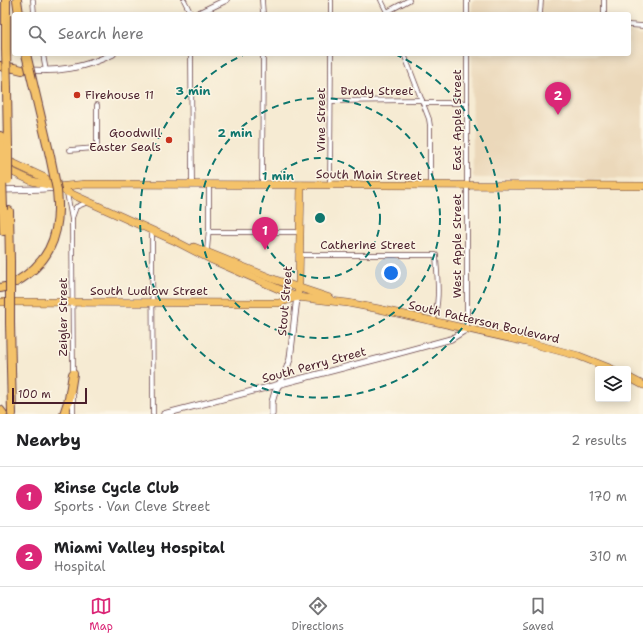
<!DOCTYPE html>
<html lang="en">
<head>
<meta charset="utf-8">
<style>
	body { margin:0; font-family:"Shantell Sans",sans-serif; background:#f6f6f6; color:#202124 }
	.controls { position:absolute; right:12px; bottom:12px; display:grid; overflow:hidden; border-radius:4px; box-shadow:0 2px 10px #0003 }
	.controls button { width:36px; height:36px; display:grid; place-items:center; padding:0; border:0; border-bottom:1px solid #e0e0e0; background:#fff; color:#202124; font:20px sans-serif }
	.scale { position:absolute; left:12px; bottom:10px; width:75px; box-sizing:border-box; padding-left:4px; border:2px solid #4a1f2b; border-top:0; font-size:11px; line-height:14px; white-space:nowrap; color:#4a1f2b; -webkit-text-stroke:3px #fcf5e5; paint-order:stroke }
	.you { position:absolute; left:391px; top:273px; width:14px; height:14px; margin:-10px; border:3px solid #fff; border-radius:50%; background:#1a73e8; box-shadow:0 0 0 6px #1a73e833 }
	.badge { display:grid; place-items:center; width:26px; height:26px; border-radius:50%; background:#db2777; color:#fff; font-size:13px; font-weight:700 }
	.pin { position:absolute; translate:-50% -33px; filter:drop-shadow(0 1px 2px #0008) }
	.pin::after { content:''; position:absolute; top:21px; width:14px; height:12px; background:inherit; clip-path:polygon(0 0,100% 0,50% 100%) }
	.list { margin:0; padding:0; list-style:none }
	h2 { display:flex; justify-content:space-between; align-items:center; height:52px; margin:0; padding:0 16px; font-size:17px }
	h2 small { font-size:13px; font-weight:400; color:#757577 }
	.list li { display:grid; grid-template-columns:26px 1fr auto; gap:12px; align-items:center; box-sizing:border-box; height:60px; padding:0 16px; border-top:1px solid #e0e0e0 }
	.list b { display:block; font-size:15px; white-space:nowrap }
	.list p { margin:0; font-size:13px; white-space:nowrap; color:#757577 }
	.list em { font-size:13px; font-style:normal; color:#757577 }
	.icon { flex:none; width:22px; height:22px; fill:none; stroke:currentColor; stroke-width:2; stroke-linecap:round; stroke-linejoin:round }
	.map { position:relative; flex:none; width:643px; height:414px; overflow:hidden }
	.search { position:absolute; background:#fff; box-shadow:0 2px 10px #0003; left:12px; right:12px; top:12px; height:44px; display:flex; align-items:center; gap:10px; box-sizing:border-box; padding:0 14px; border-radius:4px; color:#757577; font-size:15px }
	.sheet { height:172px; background:#fff }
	nav { display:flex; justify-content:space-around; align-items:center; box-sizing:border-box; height:56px; border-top:1px solid #e0e0e0; background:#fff; font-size:11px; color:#757577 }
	nav a { display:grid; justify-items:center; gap:2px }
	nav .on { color:#db2777 }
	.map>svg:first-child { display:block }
	.built { fill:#ebd8ba }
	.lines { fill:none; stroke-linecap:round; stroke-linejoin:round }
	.minor-casing { stroke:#643e44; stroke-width:5.5 }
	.tertiary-casing { stroke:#643e44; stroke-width:7 }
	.primary-casing { stroke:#643e44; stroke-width:8 }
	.motorway-casing { stroke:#643e44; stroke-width:10 }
	.minor { stroke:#fff; stroke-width:4 }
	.tertiary { stroke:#fff; stroke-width:5.5 }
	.primary { stroke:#f4c26a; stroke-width:7 }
	.motorway { stroke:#f4c26a; stroke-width:8 }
	.motorway-bridge-casing { stroke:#643e44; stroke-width:10; stroke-linecap:butt }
	.motorway-bridge { stroke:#f4c26a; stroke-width:8 }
	.ring { fill:none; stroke:#0f766e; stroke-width:2; stroke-dasharray:7 5 }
	.poi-dot { fill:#c8321e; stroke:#fcf5e5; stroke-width:1.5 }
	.labels { text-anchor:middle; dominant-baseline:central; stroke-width:3; stroke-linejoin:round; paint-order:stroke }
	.street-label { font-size:12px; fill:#4a1f2b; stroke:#fcf5e5 }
	.poi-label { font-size:12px; fill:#4a1f2b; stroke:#fcf5e5; text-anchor:start }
	.centre { fill:#0f766e; stroke:#fcf5e5; stroke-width:2 }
	.ring-label { font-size:12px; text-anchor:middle; font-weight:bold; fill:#0f766e; stroke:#fcf5e5; stroke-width:3; stroke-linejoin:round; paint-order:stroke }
</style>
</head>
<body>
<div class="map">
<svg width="643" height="414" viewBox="0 0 643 414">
	<rect width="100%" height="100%" fill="#fcf5e5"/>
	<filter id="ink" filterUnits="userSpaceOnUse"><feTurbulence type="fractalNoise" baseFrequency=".025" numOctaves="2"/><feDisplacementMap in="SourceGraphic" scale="8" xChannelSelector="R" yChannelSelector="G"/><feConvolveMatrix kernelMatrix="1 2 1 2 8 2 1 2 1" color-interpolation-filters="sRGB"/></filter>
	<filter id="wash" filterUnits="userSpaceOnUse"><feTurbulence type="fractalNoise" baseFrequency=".012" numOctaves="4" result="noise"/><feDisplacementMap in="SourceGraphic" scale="16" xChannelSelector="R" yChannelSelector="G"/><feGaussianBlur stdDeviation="0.9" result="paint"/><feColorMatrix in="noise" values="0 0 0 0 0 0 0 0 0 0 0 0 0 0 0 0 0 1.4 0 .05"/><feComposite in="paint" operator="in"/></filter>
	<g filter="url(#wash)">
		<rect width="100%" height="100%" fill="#f6ebd3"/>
		<g class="built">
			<rect x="472" y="0" width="129" height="14"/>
			<polygon points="629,32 643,35 643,179 475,178 473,176 472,54 629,54"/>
		</g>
	</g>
	<g filter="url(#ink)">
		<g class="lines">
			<g class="minor-casing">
				<g id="minor">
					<polyline points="33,0 34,14"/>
					<polyline points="184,0 191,14"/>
					<polyline points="262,0 263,14"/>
					<polyline points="331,0 331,14"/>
					<polyline points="381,0 388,14"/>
					<polyline points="604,0 604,14"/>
					<polyline points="387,12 409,0"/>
					<polyline points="467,14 467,0"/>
					<polyline points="540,14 541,0"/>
					<polyline points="629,25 643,26"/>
					<polyline points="43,54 46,71"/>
					<polyline points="191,54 192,184"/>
					<polyline points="404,54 429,119 430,126 430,186"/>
					<polyline points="331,101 422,100"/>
					<polyline points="423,103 467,103"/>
					<polyline points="70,150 95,148 97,147 97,105"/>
					<polyline points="262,185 263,54"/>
					<polyline points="330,185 331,54"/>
					<polyline points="67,193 72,220 73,376"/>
					<polyline points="72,218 76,207 88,202"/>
					<polyline points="152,231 153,414"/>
					<polyline points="209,232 300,232"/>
					<polyline points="207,251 209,228 209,184"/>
					<path d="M300,255H436C437,277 441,300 433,321"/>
					<polyline points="467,329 467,54"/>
					<polyline points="73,394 73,414"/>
				</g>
			</g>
			<g class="tertiary-casing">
				<g id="tertiary">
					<polyline points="197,14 226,0"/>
					<path d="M27,70C59,72 84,68 113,54"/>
					<polyline points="0,190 42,189 54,188"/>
					<polyline points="164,414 377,359 451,339 467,329"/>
					<polyline points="272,414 272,402 275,392 285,373 290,359 297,297"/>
				</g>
			</g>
			<g class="primary-casing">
				<g id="primary">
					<polyline points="4,159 45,178 57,187 67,192 173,240 210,259 297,297 348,303 379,309 526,342 579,356 612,369"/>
					<polyline points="4,168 32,181 57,187 86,184 643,186"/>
					<polyline points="194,247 276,280 330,298"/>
					<polyline points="298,292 299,282 301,185"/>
					<polyline points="0,302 279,303 297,297"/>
					<polyline points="628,377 643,385"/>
				</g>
			</g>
			<g class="motorway-casing">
				<g id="motorway">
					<polyline points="6,0 6,49"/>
					<polyline points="17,0 19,14"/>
					<polyline points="0,66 14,68 22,70"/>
					<polyline points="34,88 50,156"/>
					<polyline points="7,89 8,147"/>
					<polyline points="0,136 1,145"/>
					<polyline points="3,210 4,231"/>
					<polyline points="9,211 10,261"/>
					<path d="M16,282C47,264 59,239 58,204"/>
					<polyline points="0,288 5,287"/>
					<polyline points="10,323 12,414"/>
					<polyline points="0,410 3,414"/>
					<polyline points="64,414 69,399 73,374"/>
				</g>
			</g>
			<use href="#minor" class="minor"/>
			<use href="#tertiary" class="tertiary"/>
			<use href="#primary" class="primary"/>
			<use href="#motorway" class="motorway"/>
			<g class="motorway-bridge-casing">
				<g id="motorway-bridge">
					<polyline points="6,49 7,89"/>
					<polyline points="26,54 34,88"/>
					<polyline points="1,145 3,210"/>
					<polyline points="8,147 8,180"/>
					<polyline points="50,156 57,190 58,204"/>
					<polyline points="10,261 10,323"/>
				</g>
			</g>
			<use href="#motorway-bridge" class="motorway-bridge"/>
		</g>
	</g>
	<g class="ring">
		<circle cx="320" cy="218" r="60"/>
		<circle cx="320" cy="218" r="120"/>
		<path d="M395 54A180 180 0 1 1 245 54"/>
	</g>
	<g class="poi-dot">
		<circle cx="77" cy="95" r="4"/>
		<circle cx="169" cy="140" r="4"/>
	</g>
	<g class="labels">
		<g class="street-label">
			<text x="377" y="91">Brady Street</text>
			<text transform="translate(321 120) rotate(-90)">Vine Street</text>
			<text transform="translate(457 120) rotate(-90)">East Apple Street</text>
			<text transform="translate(369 175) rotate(1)">South Main Street</text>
			<text x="368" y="245">Catherine Street</text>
			<text transform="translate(457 246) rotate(-90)">West Apple Street</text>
			<text x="149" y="291">South Ludlow Street</text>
			<text transform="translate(285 301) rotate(-85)">Stout Street</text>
			<text transform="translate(63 317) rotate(-90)">Zeigler Street</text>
			<text transform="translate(484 322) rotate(13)">South Patterson Boulevard</text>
			<text transform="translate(314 365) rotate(-15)">South Perry Street</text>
		</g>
		<g class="poi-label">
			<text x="85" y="95">Firehouse 11</text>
			<text x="161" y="133" text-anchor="end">Goodwill<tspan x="161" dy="14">Easter Seals</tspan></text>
		</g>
	</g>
	<circle cx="320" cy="218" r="6" class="centre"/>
	<g class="ring-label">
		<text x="193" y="95">3 min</text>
		<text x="235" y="137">2 min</text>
		<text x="278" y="180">1 min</text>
	</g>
</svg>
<div class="controls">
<button><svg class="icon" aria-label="layers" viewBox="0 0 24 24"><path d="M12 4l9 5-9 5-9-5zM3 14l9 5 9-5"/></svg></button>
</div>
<div class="scale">100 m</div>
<div class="you"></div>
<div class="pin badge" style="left:265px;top:250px">1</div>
<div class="pin badge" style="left:558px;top:115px">2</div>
<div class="search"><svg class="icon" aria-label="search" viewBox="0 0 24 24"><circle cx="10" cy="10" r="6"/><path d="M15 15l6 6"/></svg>Search here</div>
</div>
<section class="sheet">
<h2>Nearby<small>2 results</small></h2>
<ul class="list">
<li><span class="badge">1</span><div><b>Rinse Cycle Club</b><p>Sports · Van Cleve Street</p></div><em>170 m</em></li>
<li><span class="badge">2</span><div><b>Miami Valley Hospital</b><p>Hospital</p></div><em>310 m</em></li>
</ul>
</section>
<nav>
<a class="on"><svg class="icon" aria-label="map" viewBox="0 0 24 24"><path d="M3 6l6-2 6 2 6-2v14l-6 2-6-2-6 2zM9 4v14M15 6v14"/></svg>Map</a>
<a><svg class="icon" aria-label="directions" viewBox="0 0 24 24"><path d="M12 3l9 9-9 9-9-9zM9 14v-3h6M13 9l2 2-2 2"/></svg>Directions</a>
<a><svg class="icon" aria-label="saved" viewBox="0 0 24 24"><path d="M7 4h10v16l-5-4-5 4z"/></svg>Saved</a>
</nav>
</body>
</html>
